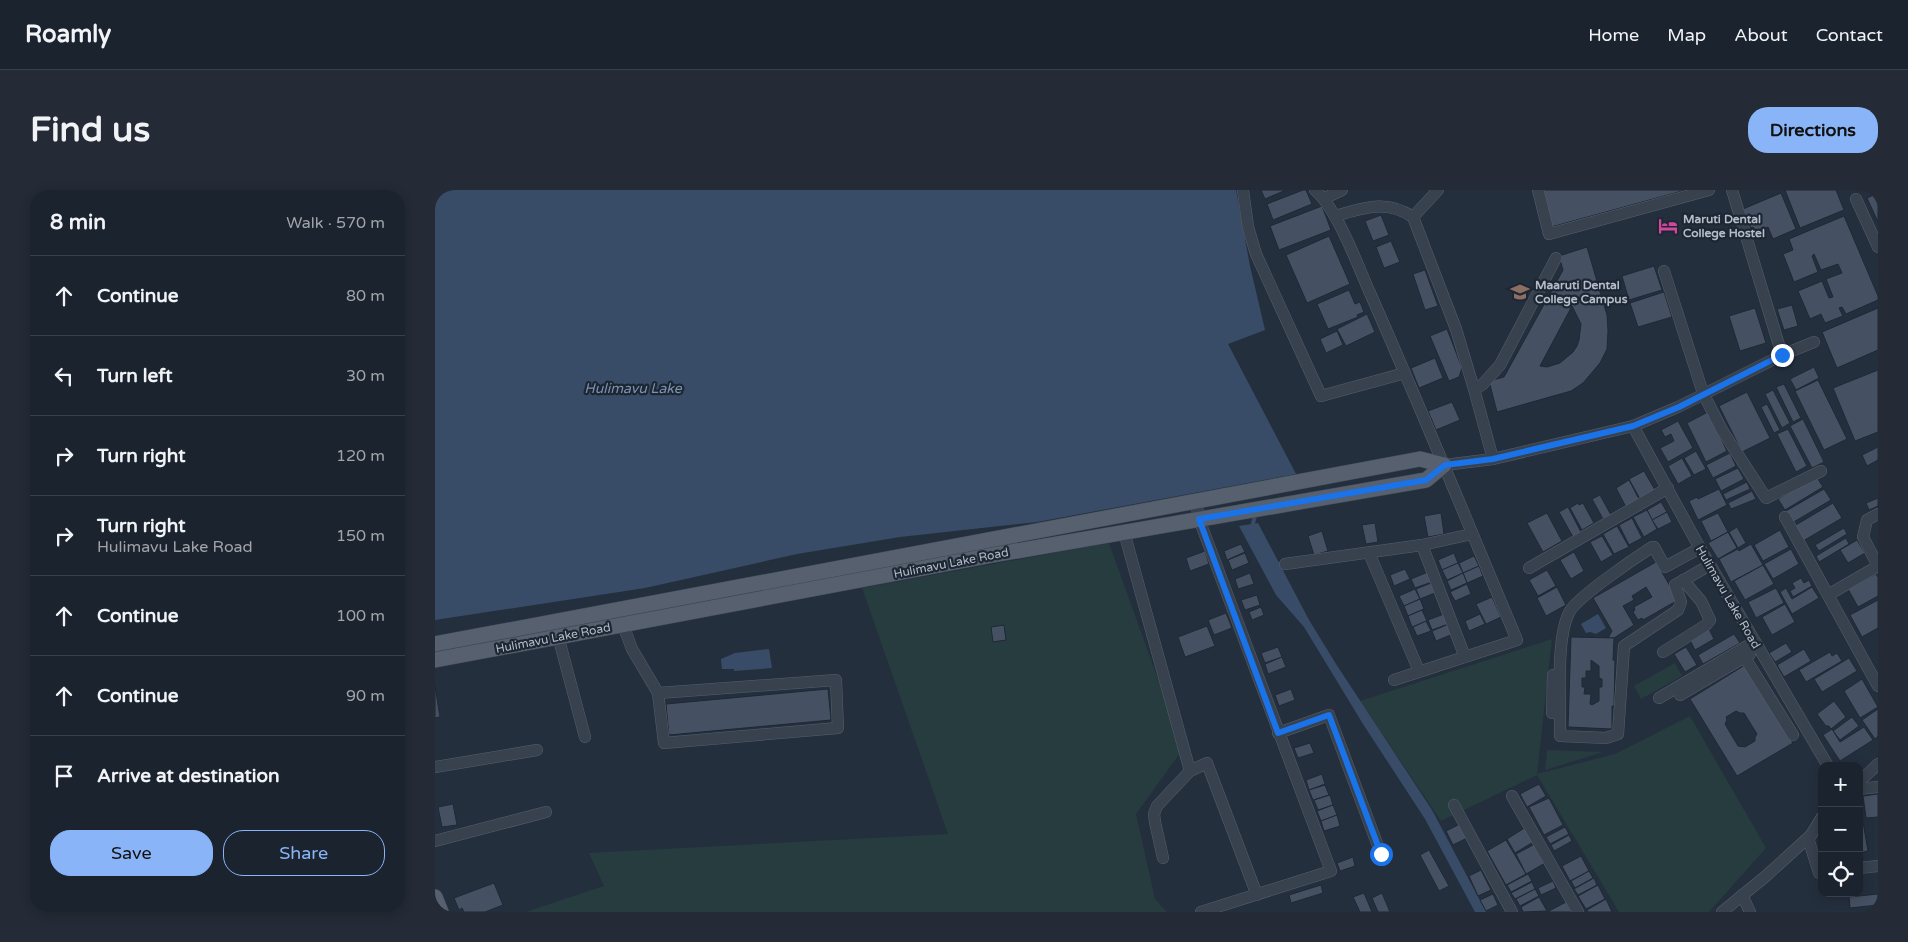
<!DOCTYPE html>
<html lang="en">
<head>
<meta charset="utf-8">
<style>
	body { margin:0; font-family:"Varela Round",sans-serif; background:#242b36; color:#f1f3f6 }
	.controls { position:absolute; right:15px; bottom:15px; display:grid; overflow:hidden; border-radius:10px; box-shadow:0 2px 12px #0003 }
	.controls button { width:45px; height:45px; display:grid; place-items:center; padding:0; border:0; border-bottom:1px solid #39404a; background:#1b232e; color:#f1f3f6; font:25px sans-serif }
	.stop { position:absolute; width:15px; height:15px; margin:-11px; border:4px solid #1a73e8; border-radius:50%; background:#fff }
	.stop.end { background:#1a73e8; border-color:#fff; box-shadow:0 1px 5px #0008 }
	.list { margin:0; padding:0; list-style:none }
	h2 { display:flex; justify-content:space-between; align-items:center; height:65px; margin:0; padding:0 20px; font-size:21px }
	h2 small { font-size:16px; font-weight:400; color:#a0a4aa }
	.list li { display:grid; grid-template-columns:32px 1fr auto; gap:15px; align-items:center; box-sizing:border-box; height:80px; padding:0 20px; border-top:1px solid #39404a }
	.list b { display:block; font-size:19px; white-space:nowrap }
	.list p { margin:0; font-size:16px; white-space:nowrap; color:#a0a4aa }
	.list em { font-size:16px; font-style:normal; color:#a0a4aa }
	.actions { display:flex; gap:10px; padding:15px 20px }
	.actions a { flex:1; padding:11px 0; border:1px solid #8ab4f8; border-radius:20px; text-align:center; font-size:18px; color:#8ab4f8 }
	.actions .main { background:#8ab4f8; color:#111 }
	.icon { flex:none; width:28px; height:28px; fill:none; stroke:currentColor; stroke-width:2; stroke-linecap:round; stroke-linejoin:round }
	.map { position:relative; flex:none; width:1443px; height:722px; overflow:hidden; border-radius:20px }
	header { display:flex; align-items:center; gap:30px; box-sizing:border-box; height:70px; padding:0 25px; background:#1b232e; border-bottom:1px solid #39404a }
	header strong { font-size:24px }
	nav { display:flex; gap:28px; margin-inline-start:auto; font-size:18px }
	.intro { display:flex; align-items:center; justify-content:space-between; box-sizing:border-box; height:120px; padding:0 30px }
	h1 { margin:0; font-size:35px }
	.button { padding:12px 22px; border-radius:20px; background:#8ab4f8; color:#111; font-size:18px; font-weight:700 }
	main { display:flex; gap:30px; padding:0 30px }
	aside { flex:1; background:#1b232e; border-radius:20px; box-shadow:0 2px 12px #0003 }
	.map>svg:first-child { display:block }
	.green { fill:#263c3f }
	.water { fill:#394c67 }
	.lines { fill:none; stroke-linecap:round; stroke-linejoin:round }
	.stream { stroke:#394c67; stroke-width:4 }
	.building { fill:#455162; stroke:#1f2835; fill-rule:evenodd }
	.minor-casing { stroke:#565f6c; stroke-width:12 }
	.major-casing { stroke:#414a57; stroke-width:16 }
	.minor { stroke:#38414e; stroke-width:11 }
	.major { stroke:#56606e; stroke-width:15 }
	.route { stroke:#1a73e8; stroke-width:6 }
	.labels { text-anchor:middle; dominant-baseline:central; stroke-width:4.5; stroke-linejoin:round; paint-order:stroke }
	.poi-label { font-size:12px; font-weight:bold; fill:#b4bcc9; stroke:#1d2633; text-anchor:start }
	.street-label { font-size:12px; fill:#b4bcc9; stroke:#1d2633 }
	.water-label { font-size:14px; font-style:italic; fill:#7c92b1; stroke:#1d2633 }
</style>
</head>
<body>
<header>
<strong>Roamly</strong>
<nav><a>Home</a><a>Map</a><a>About</a><a>Contact</a></nav>
</header>
<div class="intro"><h1>Find us</h1><a class="button">Directions</a></div>
<main>
<aside>
<h2>8 min<small>Walk · 570 m</small></h2>
<ul class="list">
<li><svg class="icon" aria-label="ahead" viewBox="0 0 24 24"><path d="M12 20V5M6 11l6-6 6 6"/></svg><div><b>Continue</b></div><em>80 m</em></li>
<li><svg class="icon" aria-label="left" viewBox="0 0 24 24"><path d="M17 20v-9H6M10 6l-5 5 5 5"/></svg><div><b>Turn left</b></div><em>30 m</em></li>
<li><svg class="icon" aria-label="right" viewBox="0 0 24 24"><path d="M7 20v-9h11M14 6l5 5-5 5"/></svg><div><b>Turn right</b></div><em>120 m</em></li>
<li><svg class="icon" aria-label="right" viewBox="0 0 24 24"><path d="M7 20v-9h11M14 6l5 5-5 5"/></svg><div><b>Turn right</b><p>Hulimavu Lake Road</p></div><em>150 m</em></li>
<li><svg class="icon" aria-label="ahead" viewBox="0 0 24 24"><path d="M12 20V5M6 11l6-6 6 6"/></svg><div><b>Continue</b></div><em>100 m</em></li>
<li><svg class="icon" aria-label="ahead" viewBox="0 0 24 24"><path d="M12 20V5M6 11l6-6 6 6"/></svg><div><b>Continue</b></div><em>90 m</em></li>
<li><svg class="icon" aria-label="arrive" viewBox="0 0 24 24"><path d="M6 21V4h12l-3 4 3 4H6"/></svg><div><b>Arrive at destination</b></div></li>
</ul>
<div class="actions"><a class="main">Save</a><a>Share</a></div>
</aside>
<div class="map">
<svg width="1443" height="722" viewBox="0 0 1443 722">
	<rect width="100%" height="100%" fill="#242f3e"/>
	<g class="green">
		<polygon points="674,353 748,559 701,624 720,709 732,722 91,722 169,696 154,663 513,644 427,398"/>
		<polygon points="1117,449 1102,584 1180,564 1255,526 1331,658 1274,722 1184,722 1102,585 1006,631 925,511"/>
		<polygon points="1240,473 1247,486 1206,509 1199,496"/>
		<polygon points="1112,560 1168,562 1110,580"/>
	</g>
	<g class="water">
		<polygon points="0,0 801,0 815,76 830,140 793,154 861,284 602,332 465,347 362,364 210,398 0,430"/>
		<polygon points="823,333 874,430 901,474 997,620 1051,722 1040,722 990,629 928,534 869,437 841,405 804,336"/>
		<polygon points="1163,424 1171,438 1161,444 1155,442 1151,443 1146,434"/>
		<polygon points="334,459 337,478 299,481 299,479 287,479 286,469 300,463"/>
	</g>
	<g class="lines">
		<polyline class="stream" points="817,337 821,322"/>
	</g>
	<g class="building">
		<polygon points="826,0 851,0 830,9"/>
		<polygon points="868,0 871,0 877,14 838,30 832,14"/>
		<polygon points="1106,0 1251,0 1116,37"/>
		<polygon points="1350,0 1401,0 1409,20 1365,38"/>
		<polygon points="1346,3 1361,39 1338,49 1333,37 1320,43 1318,37 1316,38 1308,19"/>
		<polygon points="1443,3 1443,32 1432,8"/>
		<polygon points="887,16 896,40 844,60 835,36"/>
		<polygon points="946,25 954,45 938,51 930,31"/>
		<polygon points="1409,26 1443,106 1443,110 1411,124 1407,117 1404,118 1408,126 1390,133 1386,124 1375,129 1363,101 1387,91 1394,108 1398,107 1391,89 1407,83 1403,74 1386,80 1379,64 1377,66 1383,82 1359,92 1348,64 1358,60 1354,49"/>
		<polygon points="894,46 915,94 872,113 851,65"/>
		<polygon points="956,51 965,72 949,78 941,57"/>
		<path d="M1152,57L1172,125L1173,141L1172,159L1165,173L1148,193L1136,201L1062,222L1054,191L1069,187L1128,80L1124,66ZM1137,116L1146,134L1144,150L1142,156L1138,162L1125,173L1112,177L1105,176Z"/>
		<polygon points="1219,76 1227,100 1194,110 1187,86"/>
		<polygon points="990,80 1003,116 990,120 978,84"/>
		<polygon points="914,100 920,114 925,112 929,122 922,125 923,127 893,139 882,114"/>
		<polygon points="1229,102 1237,127 1203,137 1195,113"/>
		<polygon points="1357,115 1363,136 1349,140 1342,119"/>
		<polygon points="1320,118 1331,153 1305,161 1294,126"/>
		<polygon points="1443,118 1443,160 1402,178 1387,142"/>
		<polygon points="932,124 940,142 911,156 902,139"/>
		<polygon points="1012,139 1027,178 1024,187 1014,191 995,146"/>
		<polygon points="902,141 908,155 891,163 885,149"/>
		<polygon points="1000,168 1008,188 984,198 976,178"/>
		<polygon points="1379,177 1384,188 1361,200 1355,189"/>
		<polygon points="1443,180 1443,242 1420,251 1398,198"/>
		<polygon points="1383,190 1412,249 1389,260 1360,201"/>
		<polygon points="1349,194 1366,228 1358,232 1341,197"/>
		<polygon points="1338,200 1355,233 1347,238 1330,204"/>
		<polygon points="1312,202 1335,248 1307,262 1284,216"/>
		<polygon points="1017,212 1025,230 1001,240 993,221"/>
		<polygon points="1332,214 1345,240 1339,243 1326,217"/>
		<polygon points="1273,222 1292,261 1271,272 1252,233"/>
		<polygon points="1368,229 1389,272 1377,278 1355,236"/>
		<polygon points="1243,231 1258,258 1233,272 1225,258 1239,251 1236,244 1230,247 1226,240"/>
		<polygon points="1353,239 1372,276 1361,282 1342,244"/>
		<polygon points="1443,257 1443,270 1432,276 1427,265"/>
		<polygon points="1261,261 1271,279 1259,285 1249,268"/>
		<polygon points="1295,263 1301,276 1278,288 1271,275"/>
		<polygon points="1247,268 1257,286 1243,294 1233,276"/>
		<polygon points="1303,278 1309,289 1286,301 1280,289"/>
		<polygon points="1209,281 1220,300 1205,309 1194,289"/>
		<polygon points="1381,286 1388,297 1350,320 1343,309"/>
		<polygon points="1194,290 1204,309 1191,317 1181,298"/>
		<polygon points="1312,292 1315,299 1291,310 1288,304"/>
		<polygon points="1284,299 1292,315 1263,330 1254,311 1262,307 1263,309"/>
		<polygon points="1389,299 1396,310 1357,333 1351,321"/>
		<polygon points="1317,301 1321,309 1296,319 1293,313"/>
		<polygon points="1165,305 1176,325 1168,329 1157,309"/>
		<polygon points="1443,308 1443,316 1434,320 1431,313"/>
		<polygon points="1226,312 1232,322 1217,330 1212,320"/>
		<polygon points="1143,313 1144,315 1148,313 1159,333 1147,340 1135,318"/>
		<polygon points="1398,313 1407,328 1368,351 1359,336"/>
		<polygon points="1133,317 1146,342 1138,347 1124,322"/>
		<polygon points="1212,320 1222,339 1209,347 1198,327"/>
		<polygon points="1232,322 1237,332 1223,339 1217,330"/>
		<polygon points="1006,323 1009,344 993,347 989,326"/>
		<polygon points="1112,323 1127,351 1108,362 1092,333"/>
		<polygon points="1283,323 1293,342 1276,351 1266,331"/>
		<polygon points="1197,328 1207,348 1194,355 1184,335"/>
		<polygon points="940,333 943,352 931,354 927,335"/>
		<polygon points="1182,336 1194,357 1179,364 1168,344"/>
		<polygon points="1302,337 1311,353 1303,358 1294,342"/>
		<polygon points="1409,338 1412,344 1384,361 1380,355"/>
		<polygon points="1345,340 1354,357 1328,371 1319,355"/>
		<polygon points="887,341 893,361 879,365 873,346"/>
		<polygon points="1293,342 1302,358 1283,369 1273,353"/>
		<polygon points="1167,346 1178,365 1166,372 1155,352"/>
		<polygon points="1411,348 1414,354 1384,372 1381,366"/>
		<polygon points="1422,350 1430,363 1413,373 1405,360"/>
		<polygon points="806,354 810,362 792,370 789,361"/>
		<polygon points="1316,354 1328,375 1296,392 1284,369 1303,359 1304,361"/>
		<polygon points="1356,359 1364,374 1338,389 1329,374"/>
		<polygon points="770,361 774,374 755,381 751,368"/>
		<polygon points="1139,362 1149,381 1136,389 1125,370"/>
		<polygon points="810,363 814,373 797,380 793,370"/>
		<polygon points="1019,363 1023,373 1007,380 1003,370"/>
		<polygon points="1039,366 1044,376 1028,383 1024,373"/>
		<polygon points="1221,372 1243,410 1208,430 1207,428 1203,430 1198,422 1200,420 1199,417 1217,407 1211,397 1197,406 1199,410 1188,416 1199,435 1179,448 1173,448 1177,441 1158,408"/>
		<polygon points="1023,373 1028,383 1012,390 1007,380"/>
		<polygon points="1328,375 1339,394 1310,410 1299,391"/>
		<polygon points="1044,376 1048,386 1032,393 1028,383"/>
		<polygon points="970,379 975,389 959,396 955,385"/>
		<polygon points="1112,380 1121,396 1103,406 1094,390"/>
		<polygon points="993,382 997,392 980,398 976,389"/>
		<polygon points="815,383 819,394 803,399 800,389"/>
		<polygon points="1028,383 1032,393 1016,400 1012,391"/>
		<polygon points="1441,384 1443,387 1443,406 1423,417 1413,399"/>
		<polygon points="1366,388 1369,393 1374,390 1377,396 1358,407 1355,401 1360,398 1357,393"/>
		<polygon points="996,393 1000,403 985,409 981,399"/>
		<polygon points="1032,394 1036,404 1020,411 1015,402"/>
		<polygon points="1122,397 1131,415 1111,426 1102,408"/>
		<polygon points="1377,397 1384,408 1357,424 1345,402 1351,398 1357,409"/>
		<polygon points="1341,398 1349,413 1321,428 1313,412"/>
		<polygon points="980,399 985,409 969,416 964,406"/>
		<polygon points="822,405 825,415 810,420 806,410"/>
		<polygon points="1057,407 1066,427 1051,434 1041,414"/>
		<polygon points="985,409 989,419 973,426 969,416"/>
		<polygon points="1443,410 1443,438 1427,447 1415,425"/>
		<polygon points="1350,414 1360,432 1337,445 1327,427"/>
		<polygon points="826,417 829,425 817,430 814,422"/>
		<polygon points="987,420 992,431 977,437 973,426"/>
		<polygon points="791,423 797,438 779,445 773,430"/>
		<polygon points="1009,424 1013,434 997,440 993,430"/>
		<polygon points="1045,424 1050,434 1034,441 1030,431"/>
		<polygon points="991,431 996,441 982,446 978,437"/>
		<polygon points="1014,434 1018,444 1001,451 997,441"/>
		<polygon points="569,435 571,450 558,452 556,437"/>
		<polygon points="772,436 780,456 750,467 743,447"/>
		<polygon points="1274,439 1279,449 1260,460 1255,450"/>
		<polygon points="1299,444 1305,453 1268,474 1263,465"/>
		<path d="M1136,447L1179,448L1178,470H1180L1179,516H1177V539L1133,537ZM1156,470L1164,476V488L1167,489V497H1164V511L1157,515L1155,514L1156,504H1149L1150,497H1147V488H1151V481H1156Z"/>
		<polygon points="1351,453 1357,462 1340,472 1334,463"/>
		<polygon points="843,457 847,467 830,473 826,463"/>
		<polygon points="1251,457 1262,475 1250,482 1239,464"/>
		<polygon points="1369,459 1376,471 1349,487 1342,475"/>
		<polygon points="1395,462 1397,466 1402,463 1407,471 1371,492 1364,480"/>
		<polygon points="847,467 851,477 833,484 830,474"/>
		<polygon points="1414,468 1422,481 1387,502 1379,489"/>
		<path d="M1310,475L1358,553L1302,586L1255,509ZM1301,521L1305,523H1309L1322,544L1320,547V551L1310,557L1303,556L1290,534L1292,530L1291,527Z"/>
		<polygon points="1427,489 1443,517 1425,528 1409,501"/>
		<polygon points="0,496 5,527 0,528"/>
		<polygon points="393,499 396,530 234,545 231,514"/>
		<polygon points="856,499 860,510 844,516 840,505"/>
		<polygon points="1399,511 1411,527 1396,539 1394,536 1391,536 1382,524"/>
		<polygon points="1443,519 1443,546 1440,549 1427,530"/>
		<polygon points="1417,527 1424,536 1405,550 1398,541"/>
		<polygon points="1429,537 1438,550 1405,571 1388,545 1397,539 1405,552"/>
		<polygon points="875,553 879,563 863,568 859,558"/>
		<polygon points="887,584 890,594 874,600 871,590"/>
		<polygon points="1104,594 1111,606 1092,617 1085,604"/>
		<polygon points="890,595 894,605 878,610 874,600"/>
		<polygon points="1443,604 1443,627 1431,628 1428,606"/>
		<polygon points="895,605 898,615 883,620 879,610"/>
		<polygon points="1114,608 1128,635 1109,645 1094,617"/>
		<polygon points="18,614 22,635 7,637 3,617"/>
		<polygon points="898,615 902,625 886,631 882,621"/>
		<polygon points="902,625 905,636 889,641 886,631"/>
		<polygon points="1424,632 1428,632 1433,661 1424,663"/>
		<polygon points="1025,634 1032,648 1018,655 1011,641"/>
		<polygon points="1091,637 1100,651 1080,663 1072,649"/>
		<polygon points="1130,637 1134,644 1115,654 1111,647"/>
		<polygon points="1134,645 1137,651 1119,661 1116,655"/>
		<polygon points="1071,650 1091,684 1071,695 1052,661"/>
		<polygon points="1100,654 1110,673 1091,684 1081,664"/>
		<polygon points="994,660 1014,696 1004,701 985,665"/>
		<polygon points="1146,666 1154,681 1135,691 1127,676"/>
		<polygon points="918,667 920,676 905,681 902,673"/>
		<polygon points="1046,680 1056,700 1043,706 1034,686"/>
		<polygon points="1154,681 1158,688 1140,698 1136,691"/>
		<polygon points="1093,684 1097,691 1076,702 1072,695"/>
		<polygon points="1159,688 1162,695 1143,705 1139,699"/>
		<polygon points="1118,691 1121,698 1106,705 1103,698"/>
		<polygon points="1097,692 1100,699 1080,709 1076,703"/>
		<polygon points="59,693 68,715 50,722 29,722 27,718 24,720 19,708"/>
		<polygon points="886,695 888,703 856,713 854,705"/>
		<polygon points="1163,695 1170,709 1151,719 1143,706"/>
		<polygon points="1100,699 1104,706 1085,716 1081,709"/>
		<polygon points="929,703 937,722 925,722 918,707"/>
		<polygon points="947,703 955,722 943,722 937,708"/>
		<polygon points="1058,704 1063,715 1051,721 1045,710"/>
		<polygon points="1443,704 1443,715 1415,718 1414,707"/>
		<polygon points="1104,707 1112,721 1088,722 1086,717"/>
		<polygon points="1171,709 1177,722 1153,722 1152,720"/>
		<polygon points="1131,712 1137,722 1114,722 1114,721"/>
	</g>
	<g class="lines">
		<g class="minor-casing">
			<g id="minor">
				<polyline points="808,0 813,37 821,64 886,206 970,183"/>
				<path d="M880,0C903,20 922,74 935,103C986,218 1033,334 1082,450L959,490"/>
				<polyline points="1103,0 1114,44 1274,0"/>
				<polyline points="1297,0 1347,165"/>
				<polyline points="890,8 907,0"/>
				<polyline points="1421,9 1443,57"/>
				<path d="M900,26C929,18 951,9 978,27L1021,139L1039,199"/>
				<polyline points="978,27 1003,0"/>
				<polyline points="1229,81 1268,203 1287,240 1331,308 1386,281"/>
				<polyline points="1198,236 1261,351 1393,576"/>
				<polyline points="1058,269 1039,199 1047,195 1065,175 1121,68"/>
				<polyline points="1009,275 1058,269 1198,236 1243,217 1347,165 1379,152"/>
				<polyline points="761,312 764,329 896,681 766,722"/>
				<polyline points="1443,324 1432,330 1428,347 1443,376"/>
				<polyline points="1350,327 1443,496"/>
				<polyline points="689,342 755,581"/>
				<polyline points="987,355 1030,467"/>
				<path d="M1265,358L1230,377L1219,357H1217C1200,368 1144,406 1135,421C1120,447 1126,514 1125,546L1171,548L1183,544L1189,456L1243,420L1246,412L1240,395L1275,375"/>
				<polyline points="934,363 984,481"/>
				<polyline points="850,374 987,355 1037,344"/>
				<polyline points="1094,378 1233,298"/>
				<polyline points="1393,405 1443,376"/>
				<polyline points="188,435 197,459 223,503 229,553 403,538 401,490 223,503"/>
				<polyline points="123,446 150,547"/>
				<polyline points="1228,462 1271,435 1275,430 1266,411 1248,390"/>
				<polyline points="1310,468 1358,545"/>
				<polyline points="1245,505 1315,464"/>
				<polyline points="1224,508 1319,452"/>
				<polyline points="1117,523 1118,485"/>
				<polyline points="843,543 894,525 946,664"/>
				<polyline points="0,577 102,560"/>
				<polyline points="1424,592 1443,574"/>
				<polyline points="1424,599 1443,597"/>
				<polyline points="1077,606 1143,722"/>
				<polyline points="1019,615 1077,722"/>
				<polyline points="1373,648 1384,683 1387,682"/>
				<polyline points="0,651 111,622"/>
				<polyline points="728,668 720,632 719,624 722,616 755,581 772,573 822,705"/>
				<polyline points="1424,678 1443,676"/>
				<polyline points="1307,705 1315,722"/>
				<polyline points="1287,722 1331,686 1376,645 1387,627"/>
			</g>
		</g>
		<g class="major-casing">
			<g id="major">
				<polyline points="0,454 985,269 1009,275"/>
				<polyline points="0,470 558,365 991,290 1009,275"/>
				<polyline points="0,707 6,722"/>
			</g>
		</g>
		<use href="#minor" class="minor"/>
		<use href="#major" class="major"/>
	</g>
	<g class="lines">
		<polyline class="route" points="946,664 894,525 843,543 764,329 991,290 1010,275 1058,269 1198,236 1244,217 1347,165"/>
	</g>
	<defs>
		<g id="hotel-bare" transform="scale(1.5)"><path d="M-6-4.5h1.5V1H6V5H4.5V3h-9V5H-6ZM-4 0a1.8 1.8 0 1 1 3.6 0ZM.5 0V-2.5h3Q6-2.5 6 0Z" fill="#d1479c" stroke="#1d2633" stroke-width="2.5" paint-order="stroke"/></g>
		<g id="university-bare" transform="scale(1.5)"><path d="M0-5L7-2L0 1L-7-2ZM-4 1L0 2.5L4 1V4Q0 6-4 4Z" fill="#8d6e63" stroke="#1d2633" stroke-width="2.5" paint-order="stroke"/></g>
	</defs>
	<g fill-rule="evenodd">
		<use href="#hotel-bare" x="1233" y="36"/>
		<use href="#university-bare" x="1085" y="102"/>
	</g>
	<g class="labels">
		<g class="poi-label">
			<text x="1248" y="29">Maruti Dental<tspan x="1248" dy="14">College Hostel</tspan></text>
			<text x="1100" y="95">Maaruti Dental<tspan x="1100" dy="14">College Campus</tspan></text>
		</g>
		<g class="street-label">
			<text transform="translate(516 373) rotate(-11)">Hulimavu Lake Road</text>
			<text transform="translate(1293 407) rotate(60)">Hulimavu Lake Road</text>
			<text transform="translate(118 448) rotate(-11)">Hulimavu Lake Road</text>
		</g>
		<g class="water-label">
			<text x="198" y="198">Hulimavu Lake</text>
		</g>
	</g>
</svg>
<div class="controls">
<button>+</button>
<button>−</button>
<button><svg class="icon" aria-label="locate" viewBox="0 0 24 24"><circle cx="12" cy="12" r="6"/><path d="M12 2v4M12 18v4M2 12h4M18 12h4"/></svg></button>
</div>
<div class="stop" style="left:946px;top:664px"></div>
<div class="stop end" style="left:1347px;top:165px"></div>
</div>
</main>
</body>
</html>
